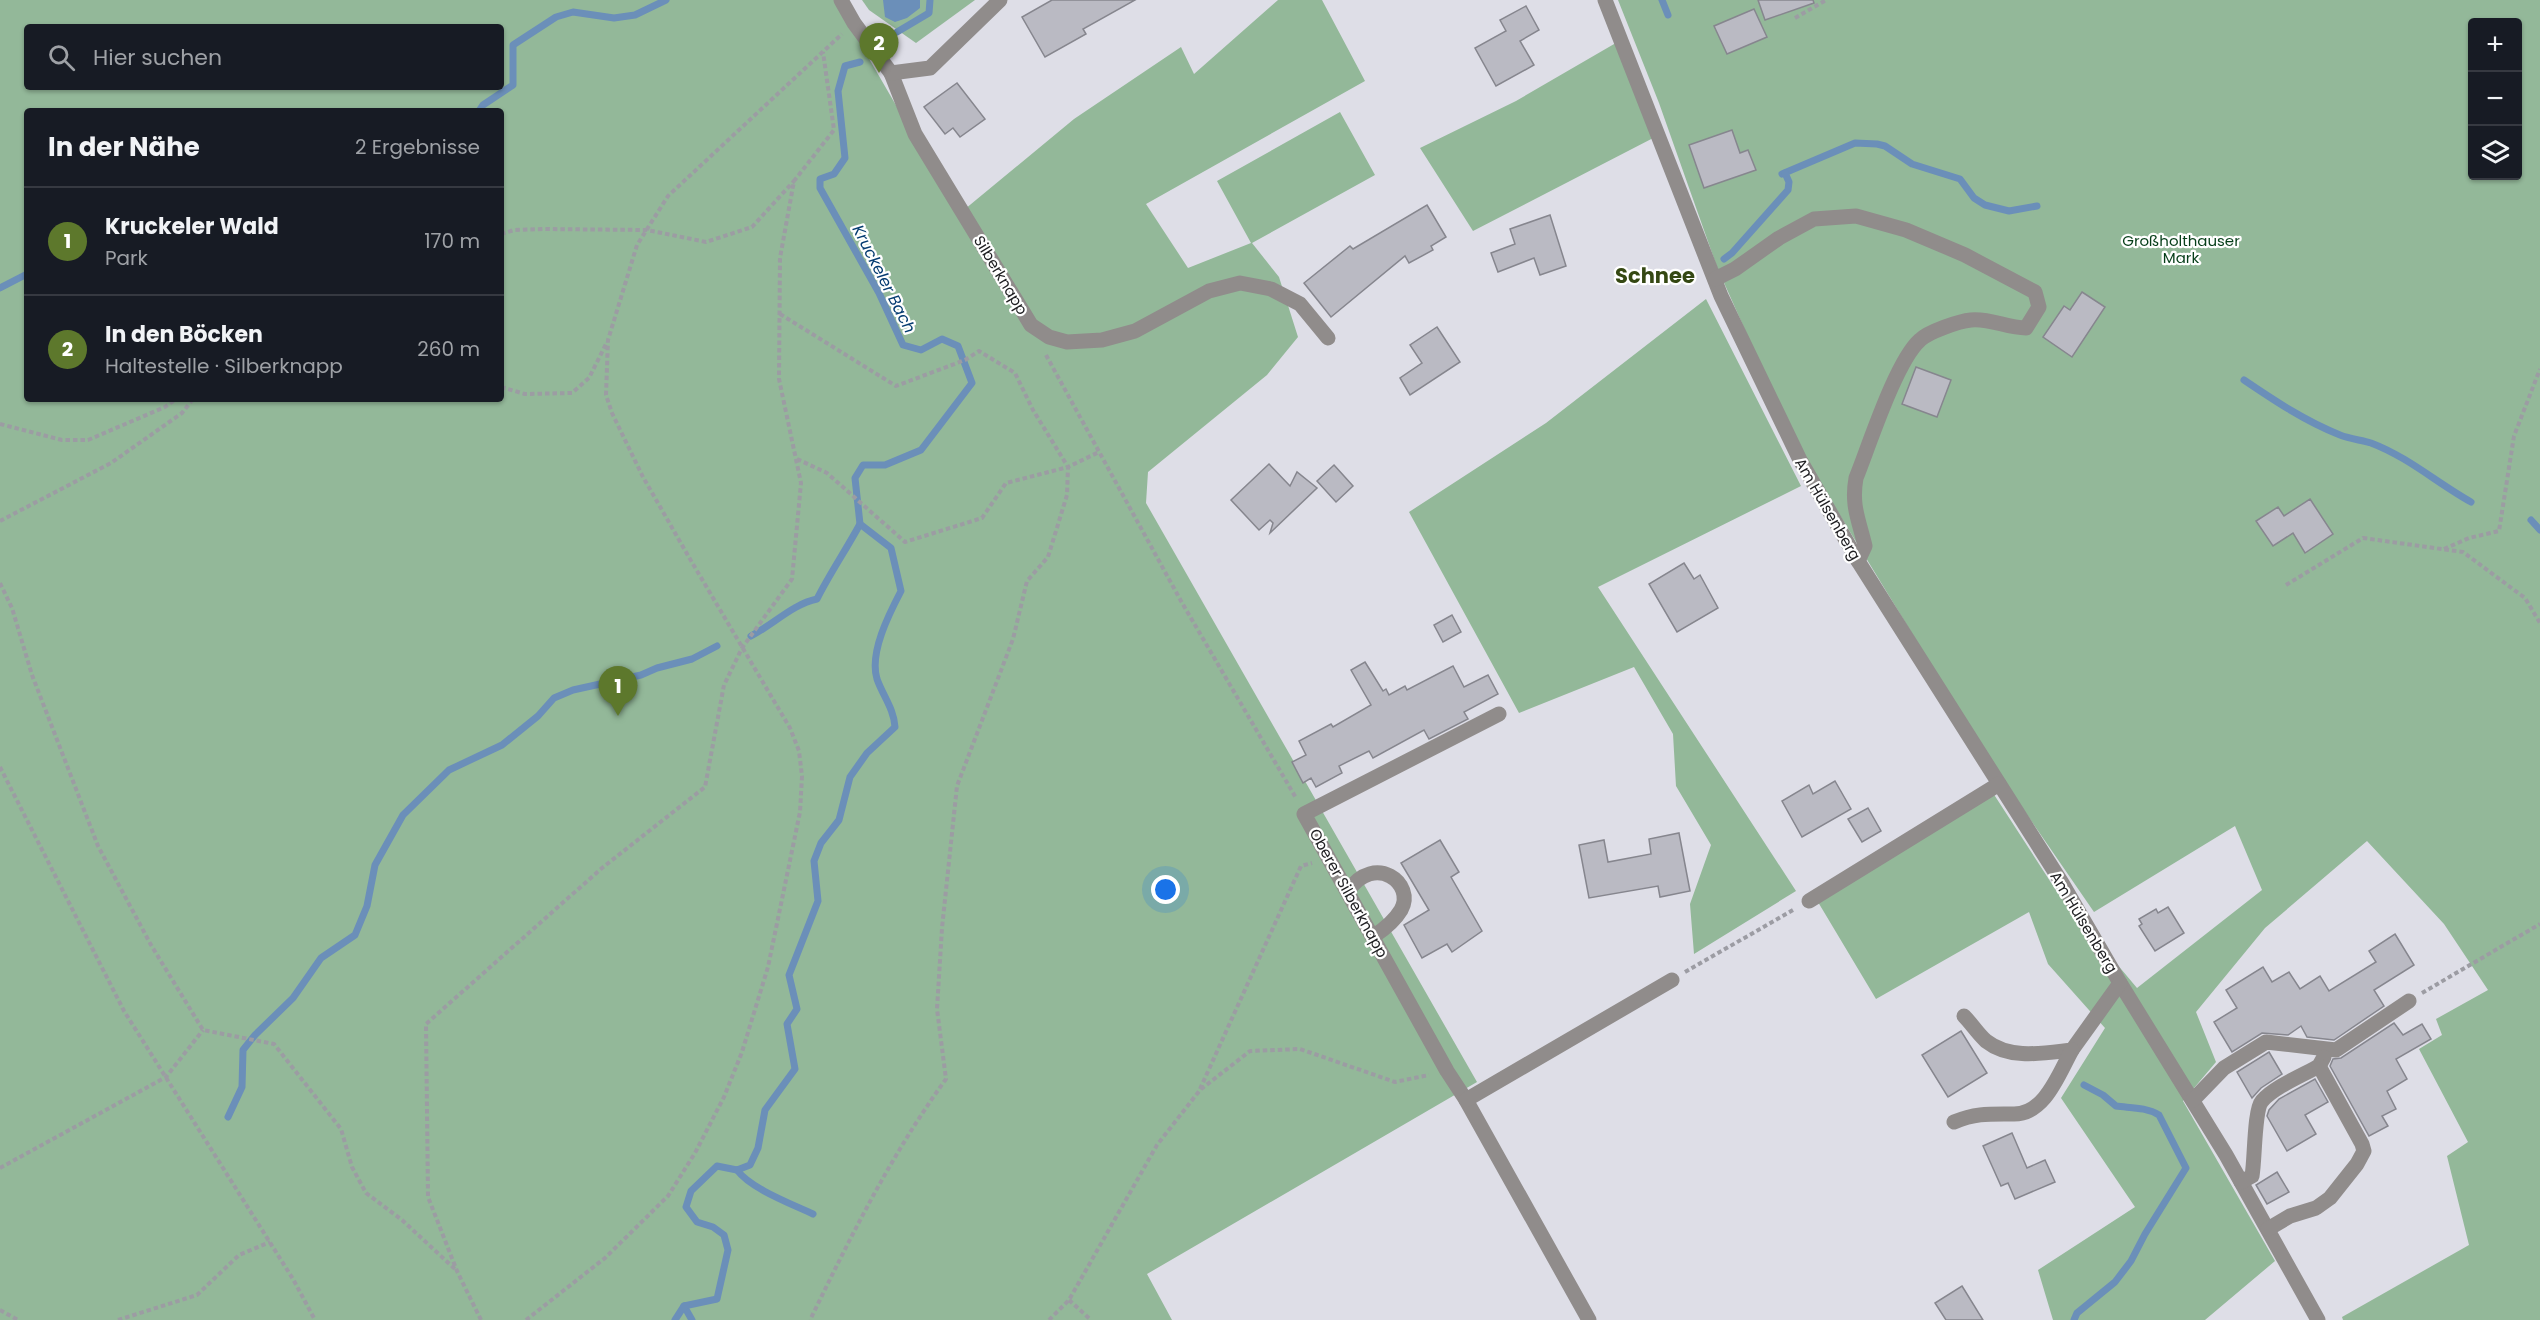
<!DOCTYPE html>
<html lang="de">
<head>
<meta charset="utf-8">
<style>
	body { margin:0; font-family:Poppins,sans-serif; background:#20242c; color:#f1f3f6 }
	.controls { position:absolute; right:18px; top:18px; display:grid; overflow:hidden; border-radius:6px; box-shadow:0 2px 4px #0004 }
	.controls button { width:54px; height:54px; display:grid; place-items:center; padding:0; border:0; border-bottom:2px solid #363941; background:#171b24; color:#f1f3f6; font:30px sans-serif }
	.you { position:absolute; left:1166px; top:890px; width:21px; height:21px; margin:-15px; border:4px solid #fff; border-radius:50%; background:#1a73e8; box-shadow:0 0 0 9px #1a73e833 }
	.badge { display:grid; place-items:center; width:39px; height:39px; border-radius:50%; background:#5d782c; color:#fff; font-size:20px; font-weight:700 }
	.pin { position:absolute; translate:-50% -50px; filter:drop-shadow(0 2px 3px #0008) }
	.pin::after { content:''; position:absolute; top:32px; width:21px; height:18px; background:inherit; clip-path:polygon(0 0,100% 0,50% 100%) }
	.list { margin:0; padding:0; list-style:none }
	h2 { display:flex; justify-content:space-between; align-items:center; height:78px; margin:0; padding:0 24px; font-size:26px }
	h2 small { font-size:20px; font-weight:400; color:#9ea1a6 }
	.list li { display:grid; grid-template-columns:39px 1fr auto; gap:18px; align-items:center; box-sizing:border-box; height:108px; padding:0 24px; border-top:2px solid #363941 }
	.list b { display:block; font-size:22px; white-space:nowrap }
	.list p { margin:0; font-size:20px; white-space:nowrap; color:#9ea1a6 }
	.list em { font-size:20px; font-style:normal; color:#9ea1a6 }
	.icon { flex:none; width:33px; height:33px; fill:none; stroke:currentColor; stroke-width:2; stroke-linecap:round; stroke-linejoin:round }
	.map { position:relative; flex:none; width:2540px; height:1320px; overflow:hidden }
	.search { position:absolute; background:#171b24; box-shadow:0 2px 4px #0004; left:24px; top:24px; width:480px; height:66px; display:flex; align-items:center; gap:15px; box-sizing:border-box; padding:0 21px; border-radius:6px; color:#9ea1a6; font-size:22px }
	.panel { position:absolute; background:#171b24; box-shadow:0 2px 4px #0004; left:24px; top:108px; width:480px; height:294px; border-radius:6px }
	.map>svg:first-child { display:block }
	.green { fill:#93b899; fill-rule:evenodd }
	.water { fill:#6b8fb9 }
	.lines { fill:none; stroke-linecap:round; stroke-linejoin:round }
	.stream { stroke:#6b8fb9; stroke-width:7 }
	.building { fill:#babac3; stroke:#86868e; stroke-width:1.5 }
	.path { stroke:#9c9ca3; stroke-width:4; stroke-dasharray:4.5 3; stroke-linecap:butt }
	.minor { stroke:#908c8b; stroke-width:15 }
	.labels { text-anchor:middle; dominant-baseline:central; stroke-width:4.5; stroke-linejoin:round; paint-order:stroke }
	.park-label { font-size:15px; fill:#063e19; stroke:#fff }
	.street-label { font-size:15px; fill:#202023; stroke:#fff }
	.water-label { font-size:16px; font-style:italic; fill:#053c71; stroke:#fff }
	.district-label { font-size:21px; font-weight:bold; fill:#354813; stroke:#fff }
</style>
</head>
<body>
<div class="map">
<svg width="2540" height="1320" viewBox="0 0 2540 1320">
	<rect width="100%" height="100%" fill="#dedee7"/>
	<g class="green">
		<path d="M0,0H835L959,214L1074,119L1181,47L1194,74L1278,0H1322L1365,81L1146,204L1188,268L1251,243L1217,181L1340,112L1375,175L1252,243L1279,277L1298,337L1267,375L1148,472L1146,503L1477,1082L1147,1274L1172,1320H0ZM27,27H501V87H27ZM27,111H501V399H27Z"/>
		<polygon points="862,0 975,0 916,43 869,10"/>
		<path d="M1618,0H2540V1320H2343L2342,1317L2469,1245L2447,1156L2468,1142L2419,1049L2442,1035L2436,1019L2488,990L2444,924L2367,841L2265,928L2196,1012L2216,1062L2183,1101L2275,1261L2205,1320H2053L2038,1270L2135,1207L2061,1098L2105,1028L2048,964L2029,912L1876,999L1818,902L1993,793L2059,895L2137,988L2262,890L2235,826L2094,912L1988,758L1794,440L1717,267L1659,103ZM2472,22H2518V176H2472Z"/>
		<polygon points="1621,40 1659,135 1473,231 1420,148 1516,101"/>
		<polygon points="1706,299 1801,486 1598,587 1796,891 1694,954 1690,904 1711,845 1676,786 1673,734 1634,667 1519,713 1409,512 1546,423"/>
	</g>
	<polygon class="water" points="883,0 920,0 920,8 907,18 895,22 885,17"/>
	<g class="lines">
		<g class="stream">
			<polyline points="1662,0 1668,15"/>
			<polyline points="897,32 929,13 930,0"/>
			<polyline points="479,111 483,105 513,85 513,45 556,17 573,12 614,18 635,15 666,0"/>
			<polyline points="1782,174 1855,143 1877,144 1885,146 1912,164 1960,179 1974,198 1985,205 2009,211 2037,206"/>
			<polyline points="1724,259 1732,253 1788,190 1789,182 1785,173"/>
			<polyline points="0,288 27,274"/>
			<path d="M2244,380C2275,401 2305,421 2340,435C2350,439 2361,440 2371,443C2408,457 2437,483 2471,502"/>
			<polyline points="2531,520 2540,530"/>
			<path d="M751,636C774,624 793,604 817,599C830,573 846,550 860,524"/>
			<polyline points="228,1117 242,1087 243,1050 255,1035 293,998 321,958 355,935 367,906 375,865 403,815 449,770 502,745 538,716 554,698 573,690 641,675 657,668 692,659 717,646"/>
			<path d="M737,1170C751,1189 792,1204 813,1214"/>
			<polyline points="684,1306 692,1320"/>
			<path d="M675,1320L684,1306L717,1299L728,1250L724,1235L713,1227L697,1222L686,1207L691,1191L717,1166L737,1170L750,1165L758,1148L765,1110L795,1069L787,1024L797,1009L789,975L818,901L814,861L821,843L839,820L850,777L867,753L895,727C894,709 883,696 877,679C869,653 889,614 901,591L891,548L860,524L855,478L863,465H885L921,450L972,383L958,346L942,339L921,350L903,345L879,293L820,188V179L834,174L845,158L838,91L845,66L860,62"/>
			<path d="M2074,1320L2077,1313L2115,1282L2131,1261L2145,1234L2186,1168L2159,1115C2146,1107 2130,1108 2116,1106L2103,1095L2084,1085"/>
		</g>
	</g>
	<g class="building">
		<polygon points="1052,0 1135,0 1083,29 1086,34 1045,57 1022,17"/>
		<polygon points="1758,0 1813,0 1814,3 1765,20"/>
		<polygon points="1526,6 1539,30 1520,41 1534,65 1496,86 1475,48 1506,31 1500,20"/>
		<polygon points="1754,9 1767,37 1727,54 1714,26"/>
		<polygon points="957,83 985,119 960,137 953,128 945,134 924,107"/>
		<polygon points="1732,130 1740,153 1748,150 1756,170 1704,188 1689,145"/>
		<polygon points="1427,205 1446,237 1431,246 1433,250 1409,263 1405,256 1331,317 1304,283 1350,246 1353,249"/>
		<polygon points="1550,215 1566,266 1540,275 1534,258 1498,272 1491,253 1515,244 1510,229"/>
		<polygon points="2082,292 2105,307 2072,357 2043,337 2064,306 2070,310"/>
		<polygon points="1437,327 1460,362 1410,395 1400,378 1422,363 1410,345"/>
		<polygon points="1916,367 1951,380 1937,417 1902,404"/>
		<polygon points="1269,464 1290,486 1297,472 1317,488 1270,533 1273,523 1270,520 1259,530 1231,500"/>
		<polygon points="1334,465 1353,486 1336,502 1317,481"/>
		<polygon points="2310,499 2333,534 2305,553 2293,533 2273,546 2256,521 2278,507 2284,516"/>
		<polygon points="1684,563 1694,579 1700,575 1718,608 1677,632 1649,584"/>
		<polygon points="1452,615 1461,632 1443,642 1434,625"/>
		<polygon points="1365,662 1383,691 1386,689 1389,695 1405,686 1407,690 1453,666 1464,687 1488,675 1498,694 1464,712 1468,719 1429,739 1424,730 1373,758 1369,751 1339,766 1342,773 1316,787 1311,778 1303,783 1292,762 1306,755 1299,741 1331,724 1333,727 1371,705 1351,670"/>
		<polygon points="1835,781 1851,809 1802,837 1782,801 1809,785 1813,794"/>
		<polygon points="1868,808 1881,831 1862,842 1848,819"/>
		<polygon points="1679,833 1690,891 1660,897 1658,886 1589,898 1579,845 1604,840 1608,862 1651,854 1649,839"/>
		<polygon points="1440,840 1459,872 1451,877 1482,931 1452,952 1447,944 1422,958 1404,925 1429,910 1401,863"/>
		<polygon points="2168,907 2184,933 2155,951 2139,926 2142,924 2139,919 2156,909 2158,913"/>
		<polygon points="2395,934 2414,965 2374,990 2384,1006 2334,1040 2307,1037 2301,1026 2288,1035 2262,1033 2232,1052 2214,1022 2237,1008 2226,990 2263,967 2272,982 2289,972 2300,989 2320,976 2329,991 2376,962 2369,951"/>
		<polygon points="2394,1023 2403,1035 2422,1024 2431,1039 2396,1059 2407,1079 2387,1091 2396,1109 2382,1116 2388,1126 2369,1136 2330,1066 2333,1059 2341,1058"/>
		<polygon points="1961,1031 1987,1073 1948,1097 1922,1055"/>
		<polygon points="2269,1052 2282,1074 2261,1088 2252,1098 2237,1072"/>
		<polygon points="2315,1079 2328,1102 2305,1115 2316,1134 2287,1151 2267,1116 2269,1110 2279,1099"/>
		<polygon points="2012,1133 2027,1168 2045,1160 2055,1182 2015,1199 2008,1183 2001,1186 1983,1146"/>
		<polygon points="2277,1172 2289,1192 2267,1204 2256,1185"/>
		<polygon points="1962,1286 1983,1320 1946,1320 1935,1303"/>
	</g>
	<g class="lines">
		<g class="path">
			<polyline points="1795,18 1826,0"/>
			<polyline points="501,234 514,230 544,229 647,230 706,242 752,227 794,181"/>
			<polyline points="780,314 896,386 965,360 979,351 1015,373 1033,410 1068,467 1099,452"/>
			<polyline points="1046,355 1181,601 1296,798"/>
			<polyline points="501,387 525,394 572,393 589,378 606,344"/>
			<polyline points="0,424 62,440 88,440 165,407 176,399"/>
			<path d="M797,459L827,473L905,542L982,518L1006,483L1068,467L1067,495L1048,557L1027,581L1013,639L957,786L942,928L937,1009L946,1079C891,1155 851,1236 810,1320"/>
			<polyline points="0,521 111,463 182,413 193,399"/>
			<polyline points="2444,549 2469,538 2499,531 2514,436 2540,369"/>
			<polyline points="0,583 12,608 32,675 98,846 151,945 203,1030 274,1044 341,1129 352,1167 366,1193 402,1220 456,1270"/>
			<polyline points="2286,585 2363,538 2463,552 2525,598 2540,623"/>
			<polyline points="0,767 124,1011 293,1279 315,1320"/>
			<polyline points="1685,972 1793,910"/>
			<polyline points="2422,993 2540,924"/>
			<polyline points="1200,1089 1301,866 1312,863"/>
			<polyline points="0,1168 166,1077 203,1030"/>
			<polyline points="1069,1300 1091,1320"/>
			<polyline points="0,1310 18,1320"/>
			<polyline points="118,1320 197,1295 239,1255 270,1242"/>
			<polyline points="481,1320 457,1271 428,1197 426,1024 602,868 705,787 724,685 742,648 792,579 801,483 779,379 780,258 794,181 834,130 823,52"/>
			<polyline points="526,1320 605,1258 668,1196 695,1153 724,1097 742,1052 768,967 800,812 802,776 799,751 790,728 690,559 643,477 612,413 606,395 608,340 637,245 668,196 842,34"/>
			<polyline points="1049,1320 1069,1300 1157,1145 1200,1090 1250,1051 1300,1049 1395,1082 1429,1075"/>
		</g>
		<g class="minor">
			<polyline points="841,0 854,23 891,73 915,134 1031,325 1049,337 1067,342 1102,340 1135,331 1209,291 1240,283 1271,289 1300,304 1328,338"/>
			<polyline points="1605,0 1721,296 1800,460 1858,561 2062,883 2120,983 2226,1155 2318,1320"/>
			<polyline points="891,73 930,68 1000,0"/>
			<path d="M1715,279L1735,269L1779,238L1814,219L1856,216L1906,230L1965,255L2035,292L2039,307L2026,328C2007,328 1990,318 1971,320C1959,321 1928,332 1920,340C1896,361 1869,446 1856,478C1851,506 1859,520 1865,546L1858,561"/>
			<polyline points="1499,714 1304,814 1447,1071 1466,1100 1589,1320"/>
			<path d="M1348,891C1375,852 1416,884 1401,910C1395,920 1383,930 1374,936"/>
			<polyline points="1809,901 1999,784"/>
			<path d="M1964,1016C1971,1023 1978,1034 1986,1041C2010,1060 2044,1053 2072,1050L2120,983"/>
			<polyline points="1466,1100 1672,980"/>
			<polyline points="2193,1100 2224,1068 2266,1042 2336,1050 2409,1001"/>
			<path d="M1954,1122C1976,1113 1989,1114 2013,1114C2045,1115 2059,1073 2072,1050"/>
			<path d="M2241,1182L2252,1176C2255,1160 2254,1110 2262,1101C2274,1087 2303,1075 2319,1066L2324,1057"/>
			<polyline points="2268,1229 2290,1216 2316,1208 2330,1198 2357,1164 2364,1151 2362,1144 2319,1066"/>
		</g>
	</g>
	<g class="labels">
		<g class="park-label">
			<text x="2181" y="240">Großholthauser<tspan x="2181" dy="17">Mark</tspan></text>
		</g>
		<g class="street-label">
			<text transform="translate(1001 275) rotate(59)">Silberknapp</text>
			<text transform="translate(1828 509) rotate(60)">Am Hülsenberg</text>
			<text transform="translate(1349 893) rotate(61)">Oberer Silberknapp</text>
			<text transform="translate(2084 922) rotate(59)">Am Hülsenberg</text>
		</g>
		<g class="water-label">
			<text transform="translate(884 279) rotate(63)">Kruckeler Bach</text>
		</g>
		<g class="district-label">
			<text x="1655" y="275">Schnee</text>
		</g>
	</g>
</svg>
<div class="controls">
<button>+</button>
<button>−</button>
<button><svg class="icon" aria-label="layers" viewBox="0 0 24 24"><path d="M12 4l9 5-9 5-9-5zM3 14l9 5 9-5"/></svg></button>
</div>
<div class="you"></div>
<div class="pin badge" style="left:618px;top:716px">1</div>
<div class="pin badge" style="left:879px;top:73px">2</div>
<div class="search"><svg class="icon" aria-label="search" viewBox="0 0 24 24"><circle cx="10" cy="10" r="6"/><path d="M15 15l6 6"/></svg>Hier suchen</div>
<section class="panel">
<h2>In der Nähe<small>2 Ergebnisse</small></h2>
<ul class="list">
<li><span class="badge">1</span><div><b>Kruckeler Wald</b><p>Park</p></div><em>170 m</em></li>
<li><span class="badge">2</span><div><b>In den Böcken</b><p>Haltestelle · Silberknapp</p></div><em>260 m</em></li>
</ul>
</section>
</div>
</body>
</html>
